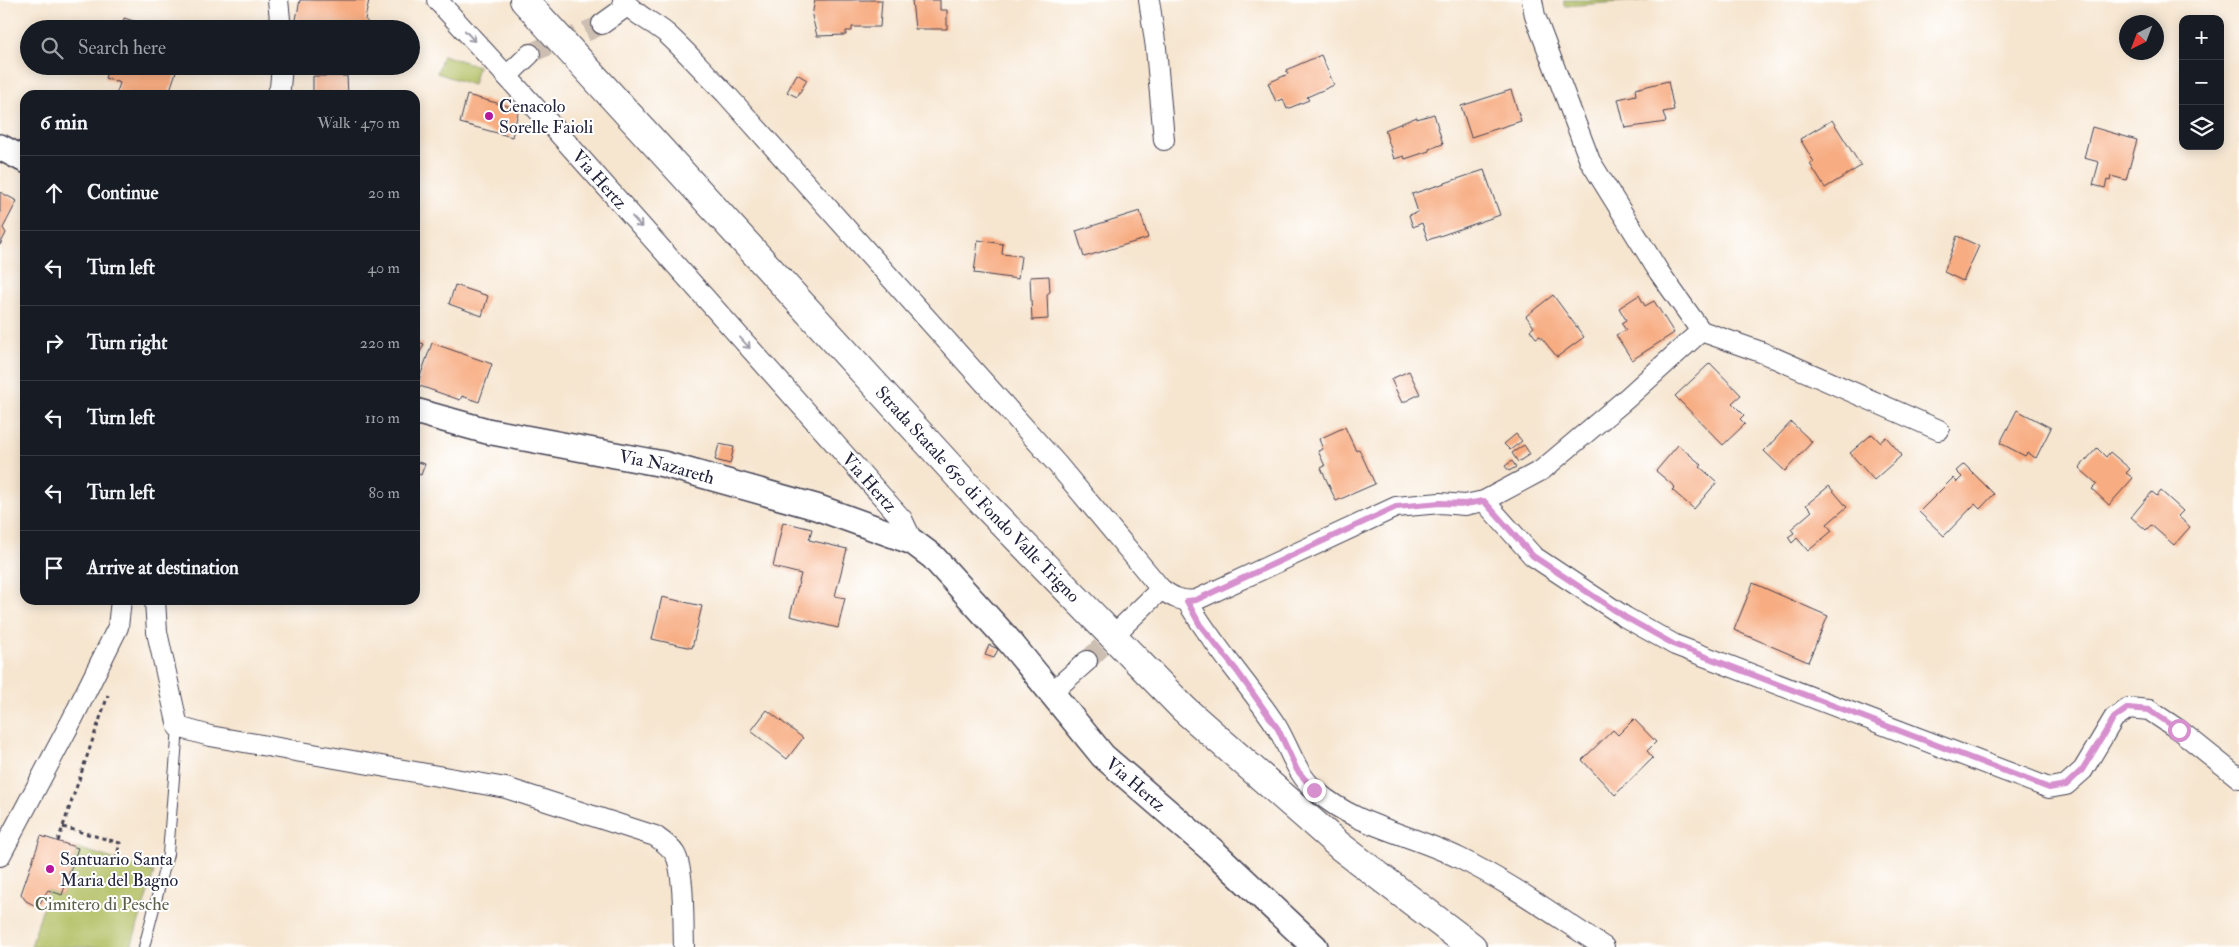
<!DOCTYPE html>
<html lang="en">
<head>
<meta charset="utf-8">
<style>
	body { margin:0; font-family:"IM FELL Double Pica",serif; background:#20242c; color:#f1f3f6 }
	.controls { position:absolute; right:15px; top:15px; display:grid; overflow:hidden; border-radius:10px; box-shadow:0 2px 12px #0003 }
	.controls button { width:45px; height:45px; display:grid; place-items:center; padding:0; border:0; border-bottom:1px solid #363941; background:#171b24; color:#f1f3f6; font:25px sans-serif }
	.compass { position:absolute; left:2119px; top:15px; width:45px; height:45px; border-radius:50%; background:#171b24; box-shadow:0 2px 12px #0003; rotate:222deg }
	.stop { position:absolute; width:15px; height:15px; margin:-11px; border:4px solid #d690ce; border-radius:50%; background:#fff }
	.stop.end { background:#d690ce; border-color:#fff; box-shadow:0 1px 5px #0008 }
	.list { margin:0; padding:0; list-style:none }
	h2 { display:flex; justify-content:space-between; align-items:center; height:65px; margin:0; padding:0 20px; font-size:21px }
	h2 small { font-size:16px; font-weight:400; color:#9ea1a6 }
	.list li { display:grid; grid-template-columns:32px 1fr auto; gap:15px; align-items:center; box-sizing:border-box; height:75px; padding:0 20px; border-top:1px solid #363941 }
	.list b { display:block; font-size:19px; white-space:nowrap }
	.list em { font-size:16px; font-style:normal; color:#9ea1a6 }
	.icon { flex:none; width:28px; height:28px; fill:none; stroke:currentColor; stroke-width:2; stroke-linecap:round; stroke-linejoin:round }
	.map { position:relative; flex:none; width:2239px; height:947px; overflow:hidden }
	.search { position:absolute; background:#171b24; box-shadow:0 2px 12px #0003; left:20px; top:20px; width:400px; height:55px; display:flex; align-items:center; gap:12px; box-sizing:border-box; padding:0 18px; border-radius:28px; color:#9ea1a6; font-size:19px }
	.panel { position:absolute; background:#171b24; box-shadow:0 2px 12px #0003; left:20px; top:90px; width:400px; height:515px; border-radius:15px }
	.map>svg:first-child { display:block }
	.green { fill:#b0bd5f; stroke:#69704d }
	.building { fill:#f7ac81 }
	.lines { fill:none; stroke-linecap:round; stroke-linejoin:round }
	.minor-tunnel { stroke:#ccbeb1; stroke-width:20; stroke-dasharray:20 10; stroke-linecap:butt }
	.service-casing { stroke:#423f51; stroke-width:12 }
	.minor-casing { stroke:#423f51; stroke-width:22 }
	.tertiary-casing { stroke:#423f51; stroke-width:28 }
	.trunk-casing { stroke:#423f51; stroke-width:30 }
	.path { stroke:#423f51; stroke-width:3; stroke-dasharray:4 4; stroke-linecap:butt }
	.service { stroke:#fff; stroke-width:10 }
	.minor { stroke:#fff; stroke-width:20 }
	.tertiary { stroke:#fff; stroke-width:25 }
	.trunk { stroke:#fff; stroke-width:28 }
	.oneway { stroke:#9c9ca7 }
	.route { stroke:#d690ce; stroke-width:6 }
	.poi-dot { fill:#b5179e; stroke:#fff; stroke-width:2 }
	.labels { text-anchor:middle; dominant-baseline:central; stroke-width:4; stroke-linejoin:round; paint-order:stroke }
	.poi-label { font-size:18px; fill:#22223b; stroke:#fff; text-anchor:start }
	.street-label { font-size:18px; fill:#22223b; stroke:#fff }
	.park-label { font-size:18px; fill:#5b6049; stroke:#fff }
</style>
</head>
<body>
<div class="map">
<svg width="2239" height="947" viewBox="0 0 2239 947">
	<rect width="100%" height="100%" fill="#fff"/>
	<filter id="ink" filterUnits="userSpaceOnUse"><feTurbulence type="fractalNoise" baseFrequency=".02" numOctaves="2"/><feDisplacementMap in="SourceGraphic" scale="10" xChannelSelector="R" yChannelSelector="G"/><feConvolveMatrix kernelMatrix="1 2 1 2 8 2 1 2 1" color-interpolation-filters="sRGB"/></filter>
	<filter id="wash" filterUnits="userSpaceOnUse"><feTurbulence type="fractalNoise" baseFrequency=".0096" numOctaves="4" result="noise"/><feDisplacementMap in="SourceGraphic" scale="20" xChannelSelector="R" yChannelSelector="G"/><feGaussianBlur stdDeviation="1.12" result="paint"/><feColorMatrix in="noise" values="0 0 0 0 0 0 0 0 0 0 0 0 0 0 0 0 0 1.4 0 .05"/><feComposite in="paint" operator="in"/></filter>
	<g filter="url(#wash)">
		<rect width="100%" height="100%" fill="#f6e5cf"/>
		<g class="green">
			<polygon points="1564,0 1647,0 1564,6"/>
			<polygon points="443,55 478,66 473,85 437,73"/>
			<polygon points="78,848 154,872 131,947 31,947 48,890 62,895"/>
		</g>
		<g id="blocks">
			<g class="building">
				<polygon points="300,0 369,0 365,19 369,24 368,29 294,29"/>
				<polygon points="815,0 882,0 880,27 852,27 852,31 846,31 846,35 817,36 812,16"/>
				<polygon points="912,0 940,0 940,10 947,10 947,29 915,29"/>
				<polygon points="124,18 156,28 156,29 121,29"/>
				<polygon points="1321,55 1334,85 1307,97 1309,100 1287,109 1283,99 1276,102 1268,83 1288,74 1286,70"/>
				<polygon points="109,66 178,66 169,93 173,95 116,95 120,83 105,78"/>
				<polygon points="797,74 807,80 797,97 787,92"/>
				<polygon points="313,76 347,76 348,95 313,95"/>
				<polygon points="1668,81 1674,110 1663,112 1666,122 1625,128 1618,99 1636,95 1635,89"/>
				<polygon points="1511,90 1521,121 1471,137 1461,106"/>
				<polygon points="467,95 519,109 512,137 460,123"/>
				<polygon points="1434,114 1443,144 1429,149 1429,151 1405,159 1404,156 1394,159 1385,130 1417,117 1417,119"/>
				<polygon points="1832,120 1861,166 1825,188 1810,164 1814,162 1800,139"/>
				<polygon points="2092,127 2137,140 2126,180 2111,176 2110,181 2107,180 2105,188 2093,185 2099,162 2084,158"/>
				<polygon points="1484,170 1500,215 1428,240 1422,223 1413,227 1409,215 1418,212 1412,194"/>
				<polygon points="0,192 17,201 3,228 6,233 0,245"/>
				<polygon points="1140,211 1148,238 1084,257 1076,231"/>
				<polygon points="1957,236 1979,246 1963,281 1944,272"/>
				<polygon points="978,240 1003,244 1002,254 1021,256 1018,279 974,273"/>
				<polygon points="1049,276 1050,292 1047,294 1048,319 1032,320 1030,277"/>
				<polygon points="455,285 488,296 482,316 449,304"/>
				<polygon points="1553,295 1584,337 1557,357 1540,336 1536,338 1530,330 1534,327 1526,316"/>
				<polygon points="1639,295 1645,306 1654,301 1674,333 1632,360 1616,335 1626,330 1621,323 1626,320 1619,308"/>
				<polygon points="415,341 424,344 415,363"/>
				<polygon points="432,343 492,364 479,402 462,396 460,400 417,385"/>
				<polygon points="1710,363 1741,395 1732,403 1744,415 1740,419 1745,424 1723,445 1675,396"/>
				<polygon points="1409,371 1420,394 1402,403 1391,379"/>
				<polygon points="2017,410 2051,428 2036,458 2027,453 2025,456 2000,443"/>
				<polygon points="1791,422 1812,442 1785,471 1764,451"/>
				<polygon points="1345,427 1356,451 1359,449 1375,484 1336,501 1321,468 1325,466 1318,451 1323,449 1319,439"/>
				<polygon points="1516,434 1522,441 1510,450 1504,444"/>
				<polygon points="1872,434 1880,442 1886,437 1902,455 1874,480 1850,453"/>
				<polygon points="719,444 734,447 730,464 715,460"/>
				<polygon points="1524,445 1530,454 1518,462 1512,453"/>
				<polygon points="1678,445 1702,465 1700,467 1717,482 1694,509 1672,490 1675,487 1656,471"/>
				<polygon points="2097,448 2106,457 2110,452 2130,469 2126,473 2133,478 2109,505 2092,489 2097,484 2079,468"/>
				<polygon points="1512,461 1516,467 1509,471 1505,466"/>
				<polygon points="418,462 425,464 421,475 415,473"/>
				<polygon points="1964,464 1994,494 1980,509 1975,504 1944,536 1919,512 1953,478 1957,482 1962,477 1956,471"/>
				<polygon points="1829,486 1847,507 1827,524 1832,531 1808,551 1797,538 1792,543 1788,537 1794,533 1791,529 1812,511 1806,505"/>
				<polygon points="2161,491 2183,511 2178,516 2190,527 2174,545 2151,525 2146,530 2131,517 2152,492 2157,496"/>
				<polygon points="783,522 812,529 809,540 847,549 835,596 845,598 838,628 790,616 801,574 773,567"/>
				<polygon points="1753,583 1828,616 1808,662 1734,630"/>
				<polygon points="662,597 702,606 692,648 652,639"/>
				<polygon points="989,645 998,649 994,658 985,655"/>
				<polygon points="767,710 803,738 787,759 751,731"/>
				<polygon points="1634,719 1656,742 1647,751 1653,758 1615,795 1582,760 1613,730 1618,735"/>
				<polygon points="41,836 78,848 62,895 48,890 40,903 34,905 26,901 21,894"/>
			</g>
		</g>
	</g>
	<g filter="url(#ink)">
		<use href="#blocks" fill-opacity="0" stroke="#423f51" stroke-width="1"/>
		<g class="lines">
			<g class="minor-tunnel">
				<path d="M530,54C553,41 579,37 602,24"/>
				<polyline points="1087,661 1122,627"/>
			</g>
			<g class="service-casing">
				<polyline id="service" points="144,947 168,854 178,727"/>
			</g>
			<g class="minor-casing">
				<g id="minor">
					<polyline points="278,0 281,29"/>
					<path id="s1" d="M437,0L544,117L902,519L913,542"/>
					<path d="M623,0C635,15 651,21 666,33C687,52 706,74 726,94L1057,464L1161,589"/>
					<polyline points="1149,0 1156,48 1164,140"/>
					<polyline points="602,24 627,6"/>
					<polyline points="507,76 530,54"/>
					<polyline points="277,95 280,88 282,66"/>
					<polyline points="1701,331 1761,352 1939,430"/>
					<polyline points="1484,501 1533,556 1625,617 1675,645 2049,788 2066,785 2083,770 2114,718 2129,708 2149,710 2179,730 2239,778"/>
					<path d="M155,600L157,632L178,727L210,736L506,788L655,836C662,841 670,846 675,854C685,871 683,926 684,947"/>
					<path d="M1187,601C1213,646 1249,684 1277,727C1290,749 1296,774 1316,791C1357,827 1411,834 1459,858C1509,882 1557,917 1604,947"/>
					<path d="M1122,627L1161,589C1172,597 1181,602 1196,600L1396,507L1440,503L1465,505L1484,501L1542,470L1626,399L1701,331L1659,272L1590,161L1535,16L1532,0"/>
					<polyline points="1052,692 1087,661"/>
					<polyline points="0,856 72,720 118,627 121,600"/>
				</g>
			</g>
			<g class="tertiary-casing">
				<g id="tertiary">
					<polyline points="0,147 25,160"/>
					<path id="s2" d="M415,411L487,431L663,464L816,507L913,542L933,557L1010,642L1103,756L1213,851L1315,947"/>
				</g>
			</g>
			<g class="trunk-casing">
				<g id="trunk">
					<path id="s3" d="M524,0L984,504L1184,709L1341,847L1472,947"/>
				</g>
			</g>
			<g class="path">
				<polyline points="63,827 120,843 116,860"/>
				<polyline points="58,841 108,695"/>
			</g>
			<use href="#service" class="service"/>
			<use href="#minor" class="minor"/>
			<use href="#tertiary" class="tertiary"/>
			<use href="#trunk" class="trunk"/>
		</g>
		<defs><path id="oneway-shaft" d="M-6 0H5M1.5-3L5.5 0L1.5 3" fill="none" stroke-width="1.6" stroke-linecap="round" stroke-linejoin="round" transform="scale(1.25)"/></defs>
		<g class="oneway">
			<use href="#oneway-shaft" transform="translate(470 36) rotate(47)"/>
			<use href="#oneway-shaft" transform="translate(637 222) rotate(48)"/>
			<use href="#oneway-shaft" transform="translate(745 343) rotate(48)"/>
		</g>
	</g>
	<g class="lines" filter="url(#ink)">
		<polyline class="route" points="1314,790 1297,770 1278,729 1237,671 1200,625 1187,601 1196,600 1396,507 1440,503 1465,504 1484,501 1533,556 1625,617 1675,645 2049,788 2066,785 2082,770 2114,718 2128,708 2149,710 2179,730"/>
	</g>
	<g class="poi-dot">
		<circle cx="489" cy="116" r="5"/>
		<circle cx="50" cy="869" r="5"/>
	</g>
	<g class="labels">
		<g class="poi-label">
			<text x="499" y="106">Cenacolo<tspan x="499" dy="21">Sorelle Faioli</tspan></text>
			<text x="60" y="859">Santuario Santa<tspan x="60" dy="21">Maria del Bagno</tspan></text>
		</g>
		<g class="street-label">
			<text stroke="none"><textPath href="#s1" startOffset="242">Via Hertz</textPath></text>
			<text stroke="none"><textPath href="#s2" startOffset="258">Via Nazareth</textPath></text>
			<text stroke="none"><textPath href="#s1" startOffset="648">Via Hertz</textPath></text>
			<text stroke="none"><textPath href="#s3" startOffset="671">Strada Statale 650 di Fondo Valle Trigno</textPath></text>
			<text stroke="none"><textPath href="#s2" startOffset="846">Via Hertz</textPath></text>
		</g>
		<g class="park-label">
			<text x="102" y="904">Cimitero di Pesche</text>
		</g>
	</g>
</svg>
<div class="controls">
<button>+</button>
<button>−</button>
<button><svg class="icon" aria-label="layers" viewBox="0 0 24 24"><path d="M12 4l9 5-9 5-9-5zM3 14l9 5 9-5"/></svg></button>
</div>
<svg class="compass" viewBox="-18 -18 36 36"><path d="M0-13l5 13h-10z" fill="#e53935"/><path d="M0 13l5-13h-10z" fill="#9ea1a6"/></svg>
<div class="stop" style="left:2179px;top:730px"></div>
<div class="stop end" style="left:1314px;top:790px"></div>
<div class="search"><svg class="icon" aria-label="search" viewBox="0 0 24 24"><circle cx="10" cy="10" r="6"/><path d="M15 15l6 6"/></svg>Search here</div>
<section class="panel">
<h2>6 min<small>Walk · 470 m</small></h2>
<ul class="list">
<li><svg class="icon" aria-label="ahead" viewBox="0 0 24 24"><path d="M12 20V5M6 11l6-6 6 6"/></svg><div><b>Continue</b></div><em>20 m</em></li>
<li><svg class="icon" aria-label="left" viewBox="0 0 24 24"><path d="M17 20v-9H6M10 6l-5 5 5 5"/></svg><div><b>Turn left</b></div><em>40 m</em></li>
<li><svg class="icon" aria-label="right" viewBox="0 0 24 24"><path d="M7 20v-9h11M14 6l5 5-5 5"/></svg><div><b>Turn right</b></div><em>220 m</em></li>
<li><svg class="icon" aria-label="left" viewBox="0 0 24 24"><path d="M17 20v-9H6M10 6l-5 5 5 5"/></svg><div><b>Turn left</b></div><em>110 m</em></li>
<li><svg class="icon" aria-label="left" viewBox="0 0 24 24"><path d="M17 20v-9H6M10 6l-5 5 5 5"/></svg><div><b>Turn left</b></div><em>80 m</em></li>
<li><svg class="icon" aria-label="arrive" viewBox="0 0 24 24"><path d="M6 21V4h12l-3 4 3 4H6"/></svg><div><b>Arrive at destination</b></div></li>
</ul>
</section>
</div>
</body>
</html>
